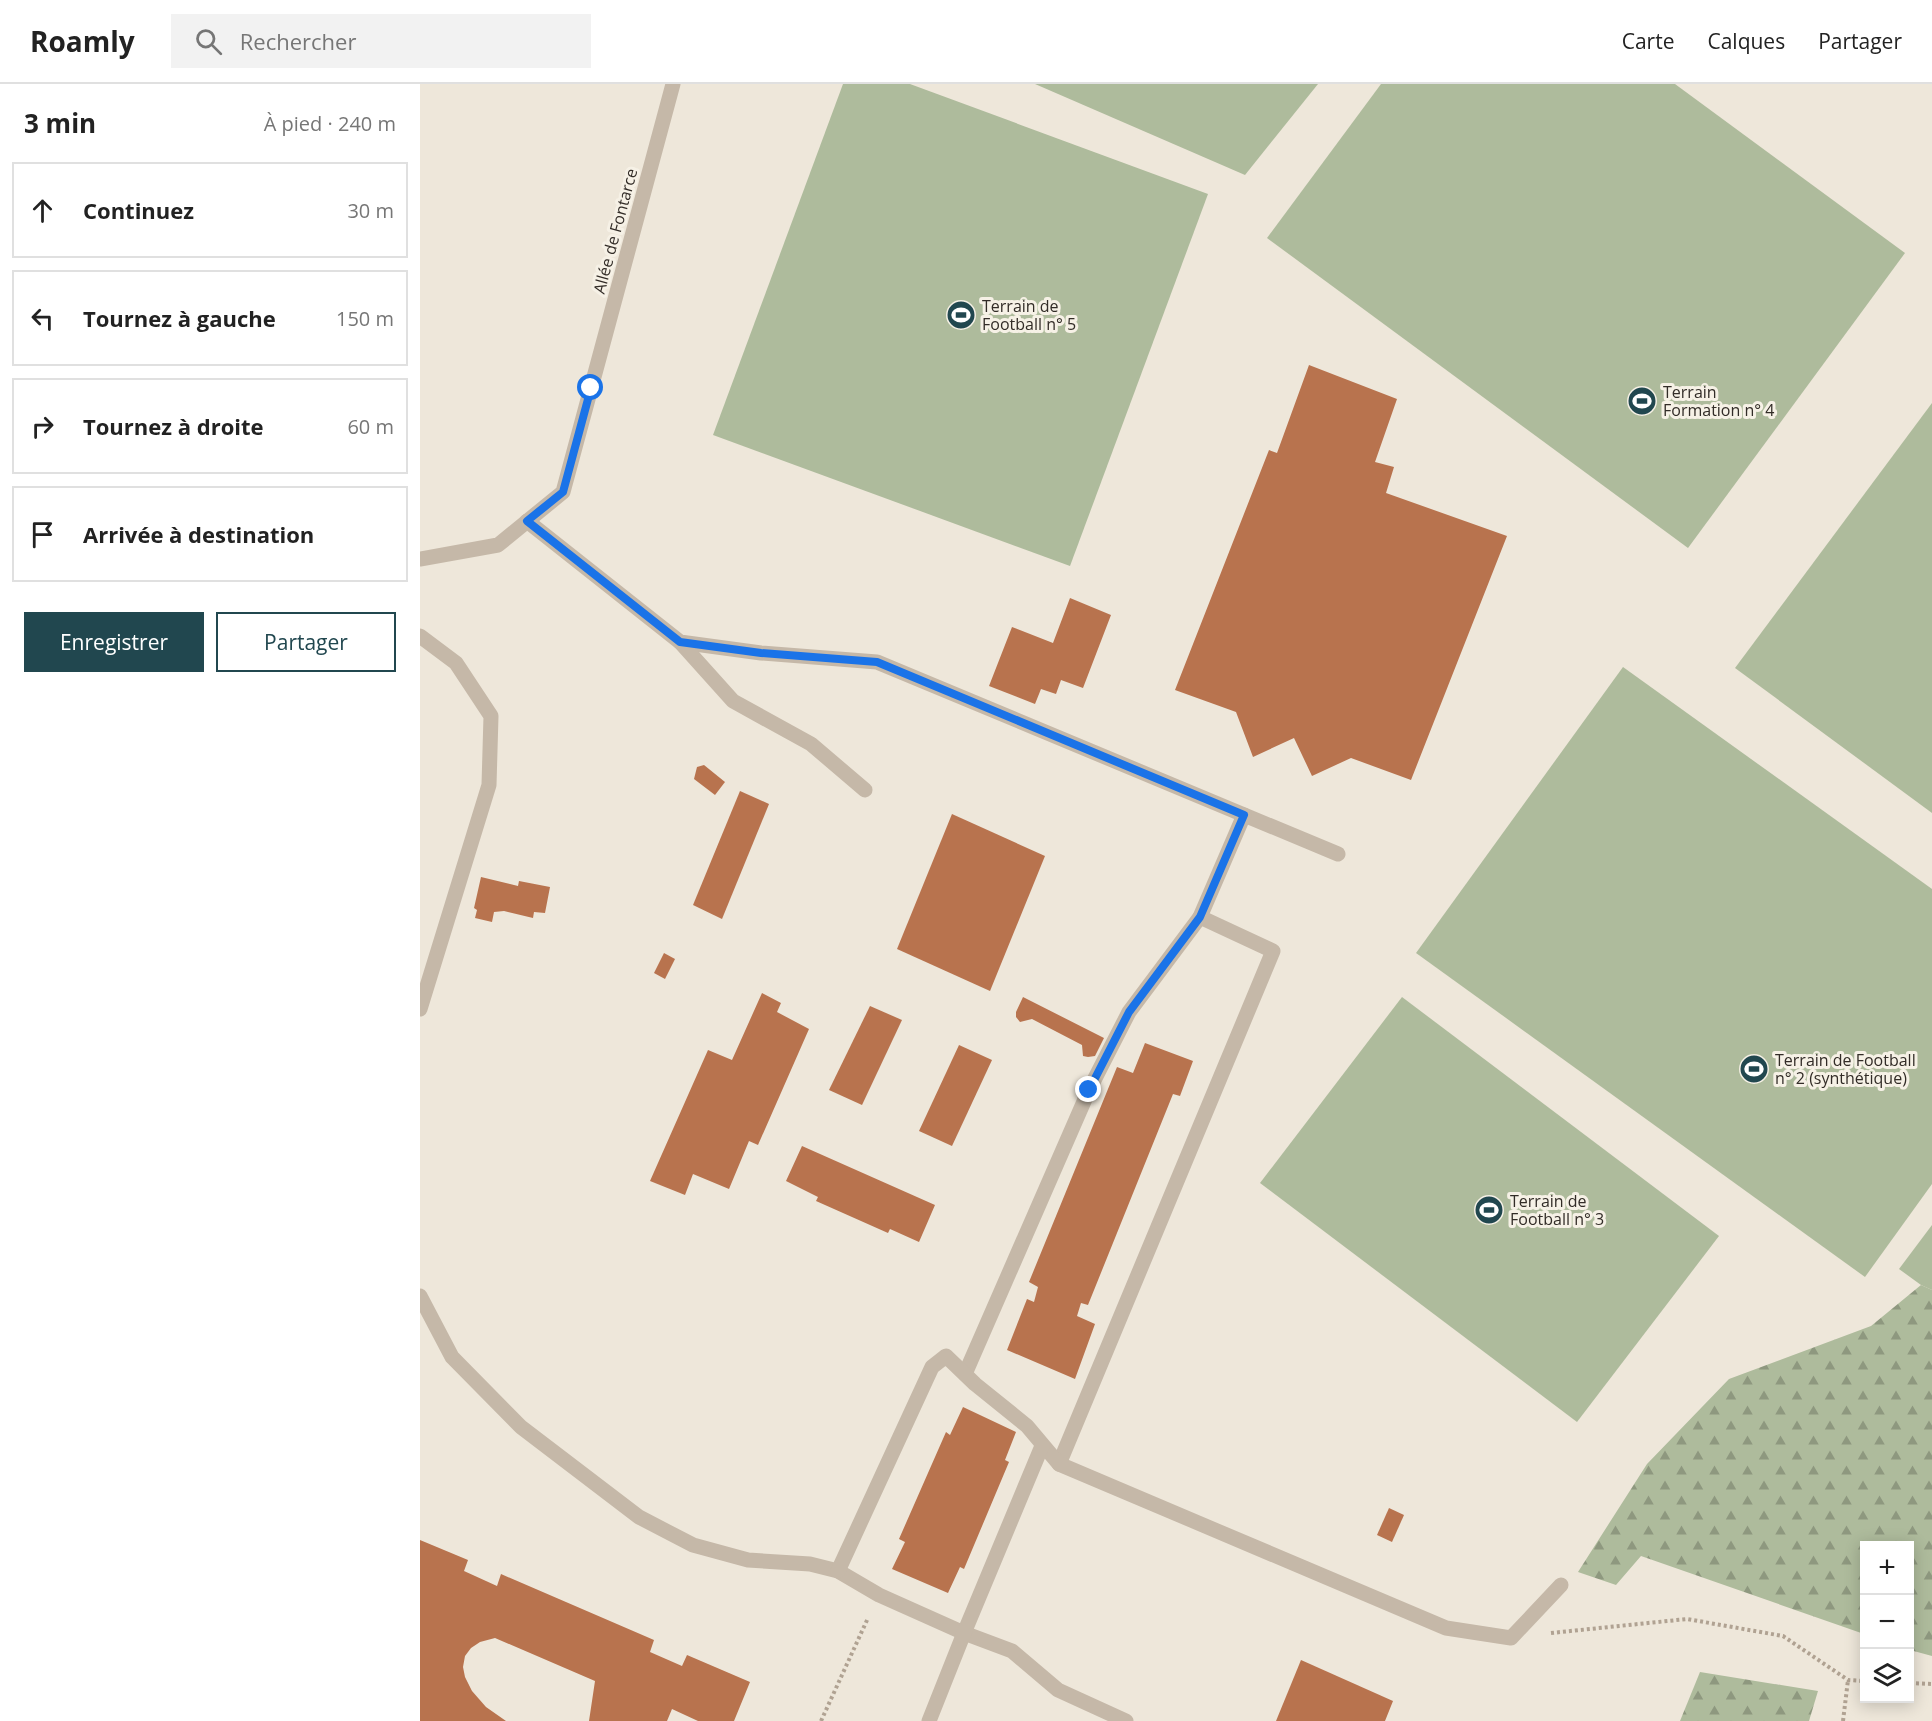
<!DOCTYPE html>
<html lang="fr">
<head>
<meta charset="utf-8">
<style>
	body { margin:0; font-family:"Open Sans",sans-serif; background:#f2f2f2; color:#222 }
	.controls { position:absolute; right:18px; bottom:18px; display:grid; overflow:hidden; border-radius:0px; box-shadow:0 3px 15px #0003 }
	.controls button { width:54px; height:54px; display:grid; place-items:center; padding:0; border:0; border-bottom:2px solid #e0e0e0; background:#fff; color:#222; font:30px sans-serif }
	.stop { position:absolute; width:18px; height:18px; margin:-14px; border:4px solid #1a73e8; border-radius:50%; background:#fff }
	.stop.end { background:#1a73e8; border-color:#fff; box-shadow:0 2px 6px #0008 }
	.list { margin:0; padding:0; list-style:none }
	h2 { display:flex; justify-content:space-between; align-items:center; height:78px; margin:0; padding:0 24px; font-size:26px }
	h2 small { font-size:20px; font-weight:400; color:#767676 }
	.list li { display:grid; grid-template-columns:39px 1fr auto; gap:18px; align-items:center; box-sizing:border-box; height:96px; margin:0 12px 12px; padding:0 12px; border:2px solid #e0e0e0; border-radius:0px }
	.list b { display:block; font-size:22px; white-space:nowrap }
	.list em { font-size:20px; font-style:normal; color:#767676 }
	.actions { display:flex; gap:12px; padding:18px 24px }
	.actions a { flex:1; padding:14px 0; border:2px solid #21474f; border-radius:0px; text-align:center; font-size:21px; color:#21474f }
	.actions .main { background:#21474f; color:#fff }
	.icon { flex:none; width:33px; height:33px; fill:none; stroke:currentColor; stroke-width:2; stroke-linecap:round; stroke-linejoin:round }
	.map { position:relative; flex:none; width:1512px; height:1637px; overflow:hidden }
	header { display:flex; align-items:center; gap:36px; box-sizing:border-box; height:84px; padding:0 30px; background:#fff; border-bottom:2px solid #e0e0e0 }
	header strong { font-size:28px }
	nav { display:flex; gap:33px; margin-inline-start:auto; font-size:21px }
	.search { width:420px; height:54px; background:#f2f2f2; display:flex; align-items:center; gap:15px; box-sizing:border-box; padding:0 21px; border-radius:0px; color:#767676; font-size:22px }
	main { display:flex }
	aside { flex:1; background:#fff }
	.map>svg:first-child { display:block }
	.green { fill:#aebb9c }
	.forest { fill:url(#forest-firs) }
	.building { fill:#b8734e }
	.lines { fill:none; stroke-linecap:round; stroke-linejoin:round }
	.path { stroke:#b0a292; stroke-width:4; stroke-dasharray:3 3; stroke-linecap:butt }
	.minor { stroke:#c5b8a8; stroke-width:15 }
	.route { stroke:#1a73e8; stroke-width:8 }
	.labels { text-anchor:middle; dominant-baseline:central; stroke-width:6; stroke-linejoin:round; paint-order:stroke }
	.street-label { font-size:16px; fill:#322c27; stroke:#f6f1e6 }
	.poi-label { font-size:16px; fill:#322c27; stroke:#f6f1e6; text-anchor:start }
</style>
</head>
<body>
<header>
<strong>Roamly</strong>
<div class="search"><svg class="icon" aria-label="search" viewBox="0 0 24 24"><circle cx="10" cy="10" r="6"/><path d="M15 15l6 6"/></svg>Rechercher</div>
<nav><a>Carte</a><a>Calques</a><a>Partager</a></nav>
</header>
<main>
<aside>
<h2>3 min<small>À pied · 240 m</small></h2>
<ul class="list">
<li><svg class="icon" aria-label="ahead" viewBox="0 0 24 24"><path d="M12 20V5M6 11l6-6 6 6"/></svg><div><b>Continuez</b></div><em>30 m</em></li>
<li><svg class="icon" aria-label="left" viewBox="0 0 24 24"><path d="M17 20v-9H6M10 6l-5 5 5 5"/></svg><div><b>Tournez à gauche</b></div><em>150 m</em></li>
<li><svg class="icon" aria-label="right" viewBox="0 0 24 24"><path d="M7 20v-9h11M14 6l5 5-5 5"/></svg><div><b>Tournez à droite</b></div><em>60 m</em></li>
<li><svg class="icon" aria-label="arrive" viewBox="0 0 24 24"><path d="M6 21V4h12l-3 4 3 4H6"/></svg><div><b>Arrivée à destination</b></div></li>
</ul>
<div class="actions"><a class="main">Enregistrer</a><a>Partager</a></div>
</aside>
<div class="map">
<svg width="1512" height="1637" viewBox="0 0 1512 1637">
	<defs>
		<pattern id="forest-firs" width="22" height="20" patternUnits="userSpaceOnUse" patternTransform="scale(1.5)"><rect width="22" height="20" fill="#aebb9c"/><path d="M5 1l3.5 6h-7zM16 11l3.5 6h-7z" fill="#8e987f"/></pattern>
	</defs>
	<rect width="100%" height="100%" fill="#eee7da"/>
	<g class="green">
		<polygon points="423,0 490,0 788,110 650,482 293,351"/>
		<polygon points="615,0 898,0 825,91"/>
		<polygon points="961,0 1255,0 1485,169 1268,464 847,154"/>
		<polygon points="1512,319 1512,729 1315,584"/>
		<polygon points="1203,583 1512,805 1512,1100 1445,1193 996,869"/>
		<polygon points="982,913 1299,1152 1157,1338 840,1099"/>
		<polygon points="1512,1141 1512,1206 1501,1201 1479,1185"/>
	</g>
	<g class="forest">
		<polygon points="1501,1201 1512,1206 1512,1572 1490,1566 1490,1462 1444,1462 1444,1550 1221,1472 1196,1501 1158,1488 1227,1380 1309,1295 1451,1242"/>
		<polygon points="1280,1588 1398,1607 1389,1637 1260,1637"/>
	</g>
	<g class="building">
		<polygon points="889,281 977,315 955,378 974,383 966,409 1087,452 991,696 931,674 892,692 874,654 833,673 816,628 755,606 849,366 857,369"/>
		<polygon points="650,514 691,531 663,604 641,596 636,610 621,605 615,620 569,602 592,543 633,559"/>
		<polygon points="284,681 305,698 295,711 274,695 277,683"/>
		<polygon points="320,707 349,720 302,835 273,821"/>
		<polygon points="532,730 625,772 570,907 477,865"/>
		<polygon points="61,793 98,802 99,797 130,803 125,829 114,828 113,834 84,827 74,828 72,838 55,834 57,826 54,824"/>
		<polygon points="244,869 255,875 245,895 234,889"/>
		<polygon points="342,909 361,919 357,928 389,945 338,1061 329,1057 309,1105 273,1090 265,1111 230,1097 288,966 312,976"/>
		<polygon points="603,913 684,954 675,972 668,973 663,972 662,961 612,935 600,938 596,933 596,928"/>
		<polygon points="450,922 482,936 442,1021 409,1006"/>
		<polygon points="725,959 773,977 760,1012 753,1010 668,1221 661,1219 657,1232 675,1240 655,1295 587,1266 607,1215 614,1218 618,1203 609,1198 697,983 713,989"/>
		<polygon points="539,961 572,976 532,1062 499,1047"/>
		<polygon points="382,1062 515,1121 499,1158 470,1145 468,1149 396,1117 398,1113 366,1097"/>
		<polygon points="543,1323 596,1348 585,1376 589,1378 544,1485 540,1483 528,1509 472,1485 485,1458 479,1455 526,1348 530,1351"/>
		<polygon points="969,1424 984,1431 972,1458 957,1451"/>
		<polygon points="0,1456 48,1476 44,1487 77,1502 81,1490 234,1556 230,1568 262,1582 267,1571 330,1598 314,1637 278,1637 252,1625 247,1637 169,1637 175,1597 75,1554 60,1558 51,1564 45,1572 43,1583 45,1593 52,1607 66,1623 86,1637 0,1637"/>
		<polygon points="881,1576 973,1617 965,1637 856,1637"/>
	</g>
	<g class="lines">
		<g class="path">
			<polyline points="1131,1549 1267,1535 1363,1552 1428,1596 1444,1597"/>
			<polyline points="1490,1599 1512,1600"/>
			<polyline points="401,1637 448,1534"/>
			<polyline points="1423,1637 1428,1596"/>
		</g>
		<g class="minor">
			<polyline points="107,437 260,558 341,569 457,578 918,770"/>
			<polyline points="0,475 78,461 143,408 253,0"/>
			<polyline points="0,552 36,579 71,632 69,701 0,925"/>
			<polyline points="260,558 313,617 391,660 445,706"/>
			<polyline points="0,1212 32,1273 101,1343 219,1433 273,1461 328,1476 390,1480 418,1487 459,1511 544,1549 592,1567 638,1606 706,1637"/>
			<polyline points="545,1290 669,1006 709,928 780,833 824,731"/>
			<polyline points="639,1380 853,867 780,833"/>
			<polyline points="418,1487 512,1283 526,1272 555,1300 607,1342 639,1380 1026,1544 1091,1554 1141,1501"/>
			<polyline points="509,1637 544,1549 622,1362"/>
		</g>
	</g>
	<g class="lines">
		<polyline class="route" points="171,304 143,408 107,437 260,558 341,569 457,578 824,731 780,833 709,928 669,1006"/>
	</g>
	<defs>
		<g id="stadium-disc" transform="scale(1.5)"><circle r="9.5" fill="#21474f" stroke="#f6f1e6"/><path d="M0-5a6.5 5 0 1 0 0 10a6.5 5 0 1 0 0-10ZM-3.5-1.8h7v3.6h-7Z" fill="#fff"/></g>
	</defs>
	<g fill-rule="evenodd">
		<use href="#stadium-disc" x="541" y="231"/>
		<use href="#stadium-disc" x="1222" y="317"/>
		<use href="#stadium-disc" x="1334" y="985"/>
		<use href="#stadium-disc" x="1069" y="1126"/>
	</g>
	<g class="labels">
		<g class="street-label">
			<text transform="translate(195 147) rotate(-75)">Allée de Fontarce</text>
		</g>
		<g class="poi-label">
			<text x="562" y="222">Terrain de<tspan x="562" dy="18">Football n° 5</tspan></text>
			<text x="1243" y="308">Terrain<tspan x="1243" dy="18">Formation n° 4</tspan></text>
			<text x="1355" y="976">Terrain de Football<tspan x="1355" dy="18">n° 2 (synthétique)</tspan></text>
			<text x="1090" y="1117">Terrain de<tspan x="1090" dy="18">Football n° 3</tspan></text>
		</g>
	</g>
</svg>
<div class="controls">
<button>+</button>
<button>−</button>
<button><svg class="icon" aria-label="layers" viewBox="0 0 24 24"><path d="M12 4l9 5-9 5-9-5zM3 14l9 5 9-5"/></svg></button>
</div>
<div class="stop" style="left:171px;top:304px"></div>
<div class="stop end" style="left:669px;top:1006px"></div>
</div>
</main>
</body>
</html>
